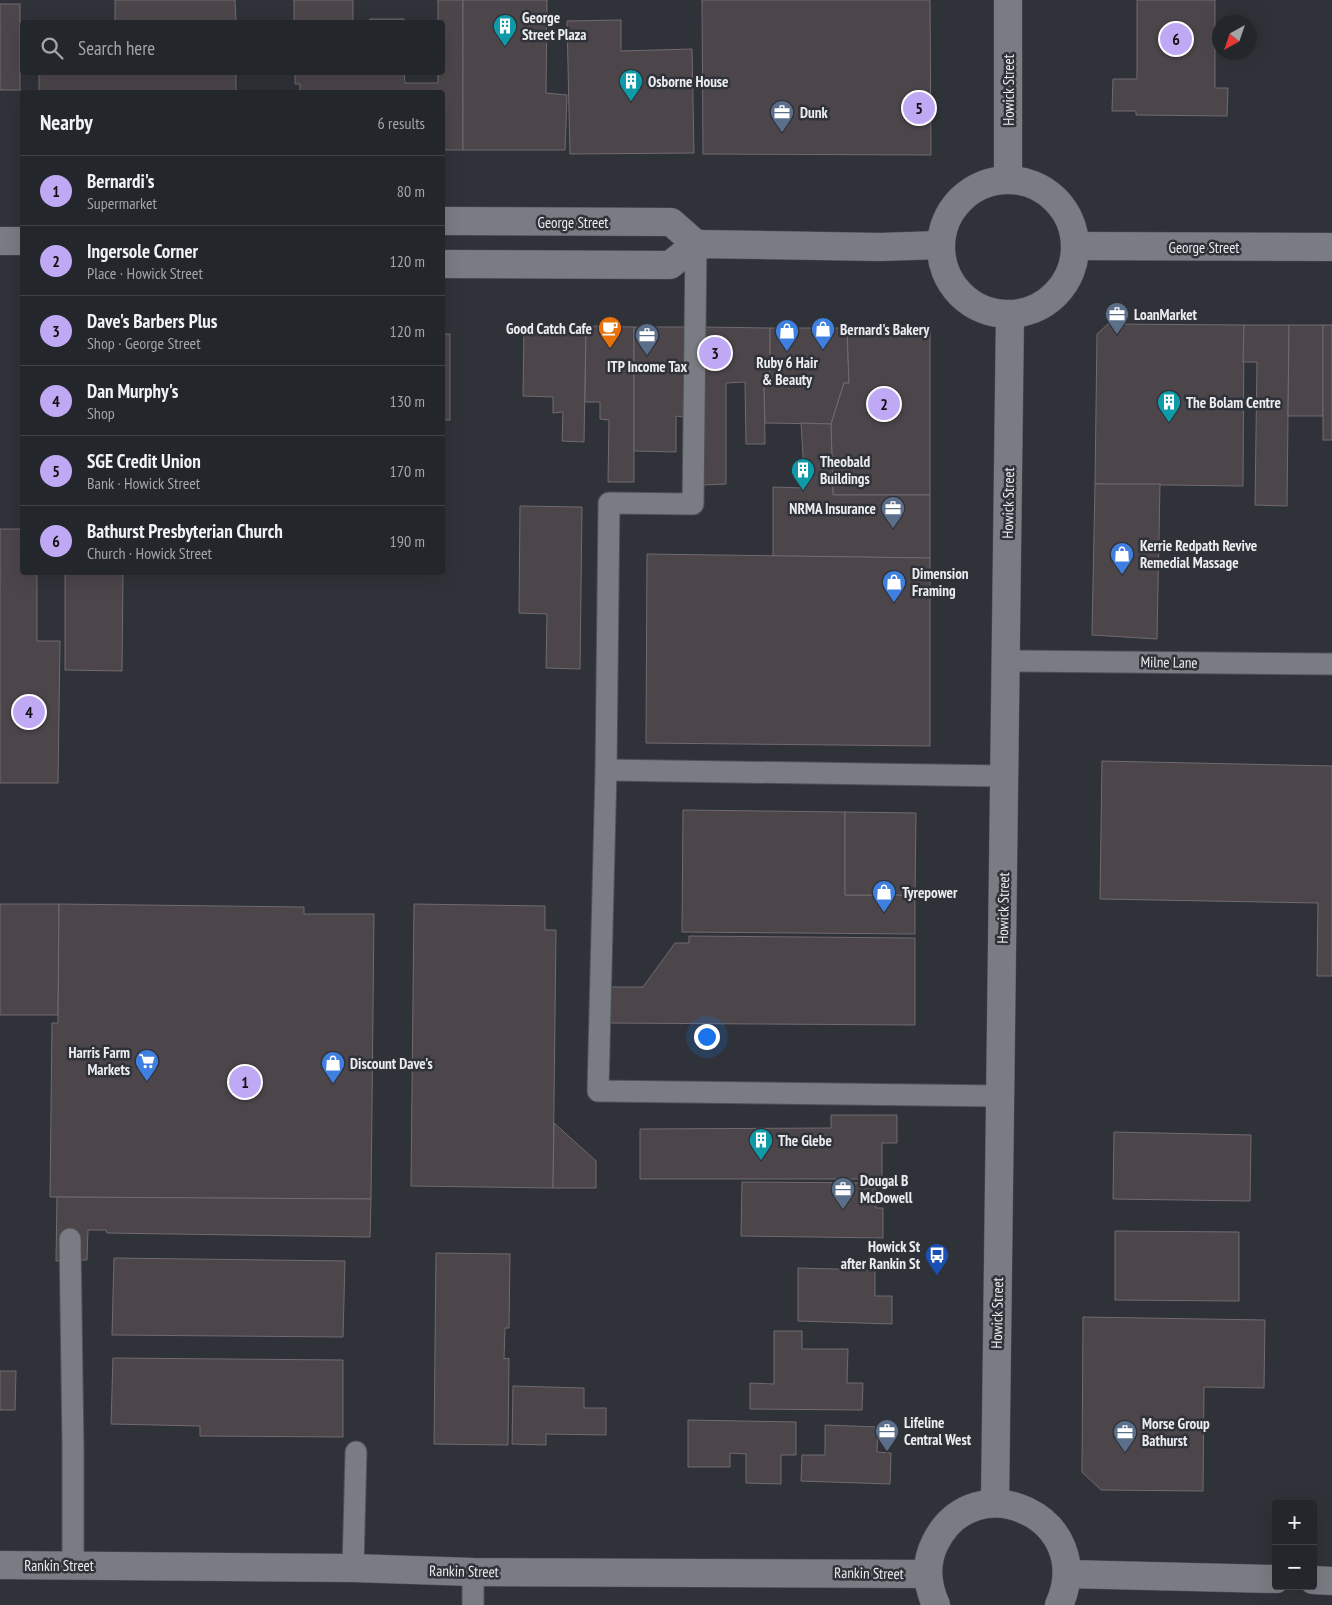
<!DOCTYPE html>
<html lang="en">
<head>
<meta charset="utf-8">
<style>
	body { margin:0; font-family:"PT Sans Narrow",sans-serif; background:#2f3236; color:#f1f3f6 }
	.controls { position:absolute; right:15px; bottom:15px; display:grid; overflow:hidden; border-radius:5px; box-shadow:0 5px 20px #0002 }
	.controls button { width:45px; height:45px; display:grid; place-items:center; padding:0; border:0; border-bottom:1px solid #404347; background:#23262a; color:#f1f3f6; font:25px sans-serif }
	.compass { position:absolute; left:1212px; top:15px; width:45px; height:45px; border-radius:50%; background:#23262a; box-shadow:0 5px 20px #0002; rotate:220deg }
	.you { position:absolute; left:706px; top:1036px; width:18px; height:18px; margin:-12px; border:4px solid #fff; border-radius:50%; background:#1a73e8; box-shadow:0 0 0 8px #1a73e833 }
	.badge { display:grid; place-items:center; width:32px; height:32px; border-radius:50%; background:#bfa9f4; color:#111; font-size:16px; font-weight:700 }
	.pin { position:absolute; translate:-50% -50%; border:2px solid #fff; box-shadow:0 1px 5px #0006 }
	.list { margin:0; padding:0; list-style:none }
	h2 { display:flex; justify-content:space-between; align-items:center; height:65px; margin:0; padding:0 20px; font-size:21px }
	h2 small { font-size:16px; font-weight:400; color:#a3a5a8 }
	.list li { display:grid; grid-template-columns:32px 1fr auto; gap:15px; align-items:center; box-sizing:border-box; height:70px; padding:0 20px; border-top:1px solid #404347 }
	.list b { display:block; font-size:19px; white-space:nowrap }
	.list p { margin:0; font-size:16px; white-space:nowrap; color:#a3a5a8 }
	.list em { font-size:16px; font-style:normal; color:#a3a5a8 }
	.icon { flex:none; width:28px; height:28px; fill:none; stroke:currentColor; stroke-width:2; stroke-linecap:round; stroke-linejoin:round }
	.map { position:relative; flex:none; width:1332px; height:1605px; overflow:hidden }
	.search { position:absolute; background:#23262a; box-shadow:0 5px 20px #0002; left:20px; top:20px; width:425px; height:55px; display:flex; align-items:center; gap:12px; box-sizing:border-box; padding:0 18px; border-radius:5px; color:#a3a5a8; font-size:19px }
	.panel { position:absolute; background:#23262a; box-shadow:0 5px 20px #0002; left:20px; top:90px; width:425px; height:485px; border-radius:5px }
	.map>svg:first-child { display:block }
	.building { fill:#4c464b; stroke:#716a70 }
	.lines { fill:none; stroke-linecap:round; stroke-linejoin:round }
	.lane-casing { stroke:#4e5155; stroke-width:23 }
	.street-casing { stroke:#4e5155; stroke-width:29 }
	.lane { stroke:#797c83; stroke-width:21 }
	.street { stroke:#797c83; stroke-width:28 }
	.labels { text-anchor:middle; dominant-baseline:central; stroke-width:5; stroke-linejoin:round; paint-order:stroke }
	.poi-label { font-size:15px; font-weight:bold; fill:#eaecf0; stroke:#2f3238; text-anchor:start }
	.street-label { font-size:15px; fill:#eaecf0; stroke:#2f3238 }
</style>
</head>
<body>
<div class="map">
<svg width="1332" height="1605" viewBox="0 0 1332 1605">
	<rect width="100%" height="100%" fill="#2f3238"/>
	<g class="building">
		<polygon points="115,0 235,0 236,22 115,22"/>
		<rect x="294" y="0" width="59" height="22"/>
		<polygon points="438,0 463,0 463,150 442,150 442,92 300,92 300,84 295,84 295,72 404,72 405,83 438,83 438,72 442,72 442,22 438,22"/>
		<polygon points="463,0 547,0 546,93 567,95 565,150 463,150"/>
		<polygon points="702,0 930,0 931,155 703,154"/>
		<polygon points="1137,0 1215,0 1215,88 1228,88 1227,116 1136,115 1136,111 1112,111 1113,79 1137,79"/>
		<rect x="0" y="4" width="20" height="86"/>
		<rect x="370" y="19" width="34" height="3"/>
		<polygon points="621,20 621,51 692,49 694,153 570,154 567,21"/>
		<rect x="39" y="72" width="197" height="20"/>
		<polygon points="1108,324 1244,325 1243,486 1095,484 1097,334"/>
		<polygon points="1244,325 1289,325 1287,506 1255,505 1257,362 1243,362"/>
		<polygon points="1289,325 1323,325 1323,416 1288,416"/>
		<rect x="1323" y="325" width="9" height="115"/>
		<polygon points="524,326 586,326 584,442 562,441 563,412 553,413 553,397 523,396"/>
		<polygon points="586,326 634,327 634,482 608,482 609,420 600,419 600,402 585,402"/>
		<polygon points="634,327 685,327 683,417 676,416 676,452 634,451"/>
		<polygon points="702,327 770,328 770,382 764,382 765,444 746,444 745,382 726,383 726,484 702,485"/>
		<polygon points="770,328 847,328 849,383 844,383 831,424 765,423 764,382 770,382"/>
		<polygon points="847,328 930,329 930,495 833,495 831,424 844,383 849,383"/>
		<rect x="442" y="334" width="8" height="86"/>
		<polygon points="801,423 831,424 833,495 930,495 930,558 773,556 773,487 805,488"/>
		<polygon points="1095,484 1160,484 1157,639 1092,635"/>
		<polygon points="520,506 582,507 580,669 546,668 547,614 519,613"/>
		<polygon points="0,529 22,529 22,572 37,572 37,641 60,641 58,783 0,783"/>
		<polygon points="647,554 930,558 930,746 646,743"/>
		<polygon points="65,572 123,572 122,671 65,670"/>
		<polygon points="1102,761 1332,766 1332,976 1317,976 1318,903 1100,899"/>
		<polygon points="683,810 845,812 845,895 915,895 915,934 682,932"/>
		<polygon points="845,812 916,813 915,895 845,895"/>
		<polygon points="0,904 59,904 58,1015 0,1015"/>
		<polygon points="59,904 304,907 304,914 374,914 371,1199 50,1197 52,1023 58,1023"/>
		<polygon points="414,904 545,906 545,930 556,930 553,1188 411,1186"/>
		<polygon points="689,936 915,938 915,1025 609,1023 610,987 643,987 675,943 689,943"/>
		<polygon points="831,1115 897,1115 897,1143 882,1143 882,1179 640,1179 640,1129 831,1128"/>
		<polygon points="554,1123 596,1161 596,1188 553,1188"/>
		<polygon points="1114,1132 1251,1135 1250,1201 1113,1199"/>
		<polygon points="742,1182 876,1183 876,1208 883,1208 883,1238 741,1236"/>
		<polygon points="57,1197 371,1199 370,1237 107,1233 106,1230 88,1230 87,1260 56,1261"/>
		<polygon points="1115,1231 1239,1232 1239,1301 1115,1300"/>
		<polygon points="436,1253 510,1254 509,1328 505,1328 504,1359 509,1358 508,1445 434,1444"/>
		<polygon points="114,1258 345,1261 343,1337 112,1335"/>
		<polygon points="798,1268 875,1270 875,1296 892,1296 892,1324 798,1321"/>
		<polygon points="1083,1317 1265,1320 1264,1388 1204,1387 1203,1491 1101,1490 1082,1472"/>
		<polygon points="774,1331 802,1331 802,1349 848,1349 847,1383 863,1383 862,1410 750,1409 750,1383 774,1384"/>
		<polygon points="113,1358 343,1360 343,1437 200,1436 200,1426 111,1424"/>
		<polygon points="0,1371 16,1371 15,1410 0,1410"/>
		<polygon points="513,1386 584,1388 584,1408 606,1408 606,1435 546,1434 546,1445 512,1444"/>
		<polygon points="688,1420 796,1422 796,1455 781,1455 781,1484 746,1483 746,1454 730,1453 730,1467 688,1467"/>
		<polygon points="825,1425 878,1427 877,1452 891,1453 890,1484 801,1481 802,1455 825,1455"/>
	</g>
	<g class="lines">
		<g class="lane-casing">
			<g id="lane">
				<polyline points="696,244 693,504 609,503 606,770 1004,776"/>
				<polyline points="1006,661 1332,664"/>
				<polyline points="606,770 598,1091 1000,1096"/>
				<polyline points="70,1239 73,1447 73,1565"/>
				<polyline points="353,1568 356,1452"/>
				<polyline points="473,1605 473,1572"/>
			</g>
		</g>
		<g class="street-casing">
			<g id="street">
				<polyline points="1008,0 1008,179"/>
				<circle cx="1008" cy="247" r="67"/>
				<polyline points="442,221 671,222 696,244"/>
				<polyline points="0,241 22,241"/>
				<polyline points="1075,246 1332,247"/>
				<polyline points="442,264 670,265 696,244 880,247 941,245"/>
				<polyline points="995,1503 1010,314"/>
				<polyline points="0,1565 353,1568 473,1572 928,1574"/>
				<polyline points="1067,1574 1276,1579"/>
				<polyline points="1313,1580 1332,1581"/>
				<path d="M936,1605C927,1585 925,1563 935,1543C975,1462 1098,1518 1059,1605"/>
			</g>
		</g>
		<use href="#lane" class="lane"/>
		<use href="#street" class="street"/>
	</g>
	<defs>
		<g id="building-pin" transform="scale(1.25)"><path d="M0 17L-7.5 6A9.5 9.5 0 1 1 7.5 6Z" fill="#0f9aa8" stroke="#2f3238"/><path d="M-4-6H4V6H1V3H-1V6H-4ZM-2.5-4.3h1.7v1.8h-1.7ZM.8-4.3h1.7v1.8H.8ZM-2.5-1h1.7V.8h-1.7ZM.8-1h1.7V.8H.8Z" fill="#fff"/></g>
		<g id="office-pin" transform="scale(1.25)"><path d="M0 17L-7.5 6A9.5 9.5 0 1 1 7.5 6Z" fill="#5c6f8a" stroke="#2f3238"/><path d="M-6-3h4V-5.5h4V-3h4V5H-6ZM-1-4.5V-3h2v-1.5ZM-6 0V1H6V0Z" fill="#fff"/></g>
		<g id="cafe-pin" transform="scale(1.25)"><path d="M0 17L-7.5 6A9.5 9.5 0 1 1 7.5 6Z" fill="#e8710a" stroke="#2f3238"/><path d="M-5.5-4.5H6V0H3Q3 3.5 0 3.5H-2.5Q-5.5 3.5-5.5 0ZM3-3.2v2h1.7v-2ZM-6 4.5H4V6H-6Z" fill="#fff"/></g>
		<g id="shop-pin" transform="scale(1.25)"><path d="M0 17L-7.5 6A9.5 9.5 0 1 1 7.5 6Z" fill="#3f7fe0" stroke="#2f3238"/><path d="M-5-2.5h2.3a2.7 3.5 0 0 1 5.4 0H5L5.5 6h-11ZM-1.5-2.5h3a1.5 2.3 0 0 0-3 0Z" fill="#fff"/></g>
		<g id="supermarket-pin" transform="scale(1.25)"><path d="M0 17L-7.5 6A9.5 9.5 0 1 1 7.5 6Z" fill="#3f7fe0" stroke="#2f3238"/><path d="M-6-5.5h2.5l.6 2H6L4.5 2H-2.5L-4.4-4H-6ZM-1.5 3.2a1.3 1.3 0 1 0 .1 0ZM3 3.2a1.3 1.3 0 1 0 .1 0Z" fill="#fff"/></g>
		<g id="bus-pin" transform="scale(1.25)"><path d="M0 17L-7.5 6A9.5 9.5 0 1 1 7.5 6Z" fill="#1a4fb4" stroke="#2f3238"/><path d="M-5-6H5V4H4V6H2V4H-2V6H-4V4H-5ZM-3.5-4V0h7V-4ZM-3.5 1.2v1.5H-2V1.2ZM2 1.2v1.5H3.5V1.2Z" fill="#fff"/></g>
	</defs>
	<g fill-rule="evenodd">
		<use href="#building-pin" x="505" y="26"/>
		<use href="#building-pin" x="631" y="81"/>
		<use href="#office-pin" x="782" y="112"/>
		<use href="#office-pin" x="1117" y="314"/>
		<use href="#cafe-pin" x="610" y="328"/>
		<use href="#shop-pin" x="823" y="329"/>
		<use href="#shop-pin" x="787" y="331"/>
		<use href="#office-pin" x="647" y="335"/>
		<use href="#building-pin" x="1169" y="402"/>
		<use href="#building-pin" x="803" y="470"/>
		<use href="#office-pin" x="893" y="508"/>
		<use href="#shop-pin" x="1122" y="554"/>
		<use href="#shop-pin" x="894" y="582"/>
		<use href="#shop-pin" x="884" y="892"/>
		<use href="#supermarket-pin" x="147" y="1061"/>
		<use href="#shop-pin" x="333" y="1063"/>
		<use href="#building-pin" x="761" y="1140"/>
		<use href="#office-pin" x="843" y="1189"/>
		<use href="#bus-pin" x="937" y="1255"/>
		<use href="#office-pin" x="887" y="1431"/>
		<use href="#office-pin" x="1125" y="1432"/>
	</g>
	<g class="labels">
		<g class="poi-label">
			<text x="522" y="17">George<tspan x="522" dy="17">Street Plaza</tspan></text>
			<text x="648" y="81">Osborne House</text>
			<text x="800" y="112">Dunk</text>
			<text x="1134" y="314">LoanMarket</text>
			<text x="592" y="328" text-anchor="end">Good Catch Cafe</text>
			<text x="840" y="329">Bernard's Bakery</text>
			<text x="787" y="362" text-anchor="middle">Ruby 6 Hair<tspan x="787" dy="17">&amp; Beauty</tspan></text>
			<text x="647" y="366" text-anchor="middle">ITP Income Tax</text>
			<text x="1186" y="402">The Bolam Centre</text>
			<text x="820" y="461">Theobald<tspan x="820" dy="17">Buildings</tspan></text>
			<text x="876" y="508" text-anchor="end">NRMA Insurance</text>
			<text x="1140" y="545">Kerrie Redpath Revive<tspan x="1140" dy="17">Remedial Massage</tspan></text>
			<text x="912" y="573">Dimension<tspan x="912" dy="17">Framing</tspan></text>
			<text x="902" y="892">Tyrepower</text>
			<text x="130" y="1052" text-anchor="end">Harris Farm<tspan x="130" dy="17">Markets</tspan></text>
			<text x="350" y="1063">Discount Dave's</text>
			<text x="778" y="1140">The Glebe</text>
			<text x="860" y="1180">Dougal B<tspan x="860" dy="17">McDowell</tspan></text>
			<text x="920" y="1246" text-anchor="end">Howick St<tspan x="920" dy="17">after Rankin St</tspan></text>
			<text x="904" y="1422">Lifeline<tspan x="904" dy="17">Central West</tspan></text>
			<text x="1142" y="1423">Morse Group<tspan x="1142" dy="17">Bathurst</tspan></text>
		</g>
		<g class="street-label">
			<text transform="translate(1008 90) rotate(-90)">Howick Street</text>
			<text x="573" y="222">George Street</text>
			<text x="1204" y="247">George Street</text>
			<text transform="translate(1008 503) rotate(-89)">Howick Street</text>
			<text transform="translate(1169 662) rotate(1)">Milne Lane</text>
			<text transform="translate(1003 908) rotate(-89)">Howick Street</text>
			<text transform="translate(997 1313) rotate(-89)">Howick Street</text>
			<text x="59" y="1565">Rankin Street</text>
			<text transform="translate(464 1571) rotate(1)">Rankin Street</text>
			<text transform="translate(869 1573) rotate(1)">Rankin Street</text>
		</g>
	</g>
</svg>
<div class="controls">
<button>+</button>
<button>−</button>
</div>
<svg class="compass" viewBox="-18 -18 36 36"><path d="M0-13l5 13h-10z" fill="#e53935"/><path d="M0 13l5-13h-10z" fill="#a3a5a8"/></svg>
<div class="you"></div>
<div class="pin badge" style="left:245px;top:1082px">1</div>
<div class="pin badge" style="left:884px;top:404px">2</div>
<div class="pin badge" style="left:715px;top:353px">3</div>
<div class="pin badge" style="left:29px;top:712px">4</div>
<div class="pin badge" style="left:919px;top:108px">5</div>
<div class="pin badge" style="left:1176px;top:39px">6</div>
<div class="search"><svg class="icon" aria-label="search" viewBox="0 0 24 24"><circle cx="10" cy="10" r="6"/><path d="M15 15l6 6"/></svg>Search here</div>
<section class="panel">
<h2>Nearby<small>6 results</small></h2>
<ul class="list">
<li><span class="badge">1</span><div><b>Bernardi's</b><p>Supermarket</p></div><em>80 m</em></li>
<li><span class="badge">2</span><div><b>Ingersole Corner</b><p>Place · Howick Street</p></div><em>120 m</em></li>
<li><span class="badge">3</span><div><b>Dave's Barbers Plus</b><p>Shop · George Street</p></div><em>120 m</em></li>
<li><span class="badge">4</span><div><b>Dan Murphy's</b><p>Shop</p></div><em>130 m</em></li>
<li><span class="badge">5</span><div><b>SGE Credit Union</b><p>Bank · Howick Street</p></div><em>170 m</em></li>
<li><span class="badge">6</span><div><b>Bathurst Presbyterian Church</b><p>Church · Howick Street</p></div><em>190 m</em></li>
</ul>
</section>
</div>
</body>
</html>
